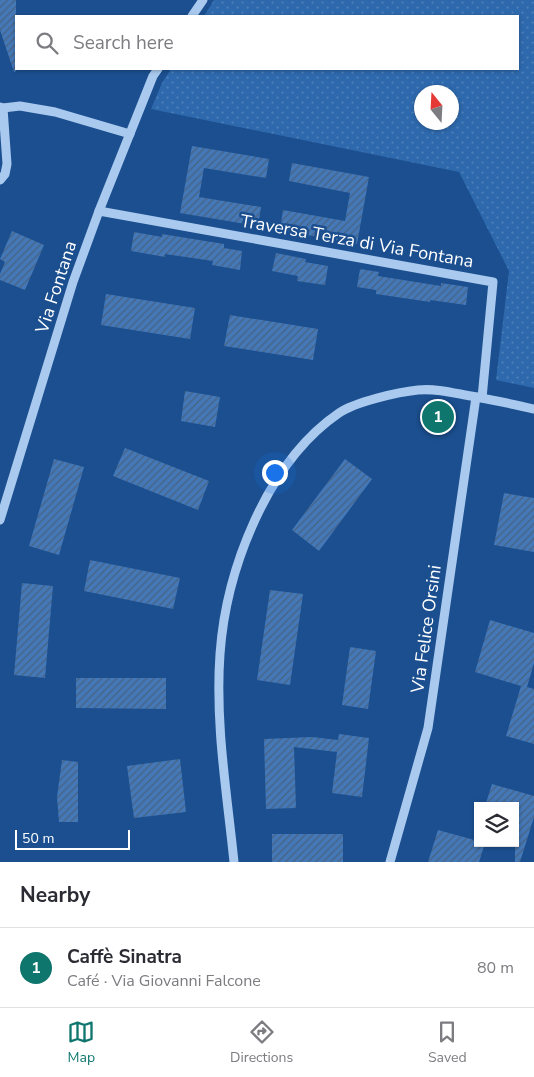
<!DOCTYPE html>
<html lang="en">
<head>
<meta charset="utf-8">
<style>
	body { margin:0; font-family:"Nunito Sans",sans-serif; background:#f2f2f3; color:#2b2b33 }
	.controls { position:absolute; right:15px; bottom:15px; display:grid; overflow:hidden; border-radius:0px; box-shadow:0 1px 4px #0004 }
	.controls button { width:45px; height:45px; display:grid; place-items:center; padding:0; border:0; border-bottom:1px solid #e1e1e2; background:#fff; color:#2b2b33; font:25px sans-serif }
	.compass { position:absolute; left:414px; top:85px; width:45px; height:45px; border-radius:50%; background:#fff; box-shadow:0 1px 4px #0004; rotate:342deg }
	.scale { position:absolute; left:15px; bottom:12px; width:115px; box-sizing:border-box; padding-left:5px; border:2px solid #fff; border-top:0; font-size:14px; line-height:18px; white-space:nowrap; color:#fff; -webkit-text-stroke:4px #1b4f8f; paint-order:stroke }
	.you { position:absolute; left:274px; top:472px; width:18px; height:18px; margin:-12px; border:4px solid #fff; border-radius:50%; background:#1a73e8; box-shadow:0 0 0 8px #1a73e833 }
	.badge { display:grid; place-items:center; width:32px; height:32px; border-radius:50%; background:#0f766e; color:#fff; font-size:16px; font-weight:700 }
	.pin { position:absolute; translate:-50% -50%; border:2px solid #fff; box-shadow:0 1px 5px #0006 }
	.list { margin:0; padding:0; list-style:none }
	h2 { display:flex; justify-content:space-between; align-items:center; height:65px; margin:0; padding:0 20px; font-size:21px }
	h2 small { font-size:16px; font-weight:400; color:#7c7c81 }
	.list li { display:grid; grid-template-columns:32px 1fr auto; gap:15px; align-items:center; box-sizing:border-box; height:80px; padding:0 20px; border-top:1px solid #e1e1e2 }
	.list b { display:block; font-size:19px; white-space:nowrap }
	.list p { margin:0; font-size:16px; white-space:nowrap; color:#7c7c81 }
	.list em { font-size:16px; font-style:normal; color:#7c7c81 }
	.icon { flex:none; width:28px; height:28px; fill:none; stroke:currentColor; stroke-width:2; stroke-linecap:round; stroke-linejoin:round }
	.map { position:relative; flex:none; width:534px; height:862px; overflow:hidden }
	.search { position:absolute; background:#fff; box-shadow:0 1px 4px #0004; left:15px; right:15px; top:15px; height:55px; display:flex; align-items:center; gap:12px; box-sizing:border-box; padding:0 18px; border-radius:0px; color:#7c7c81; font-size:19px }
	.sheet { height:145px; background:#fff }
	nav { display:flex; justify-content:space-around; align-items:center; box-sizing:border-box; height:70px; border-top:1px solid #e1e1e2; background:#fff; font-size:14px; color:#7c7c81 }
	nav a { display:grid; justify-items:center; gap:2px }
	nav .on { color:#0f766e }
	.map>svg:first-child { display:block }
	.grass { fill:url(#grass-dots); fill-rule:evenodd }
	.building { fill:url(#building-hatch) }
	.lines { fill:none; stroke-linecap:round; stroke-linejoin:round }
	.minor { stroke:#a9c9ee; stroke-width:9 }
	.labels { text-anchor:middle; dominant-baseline:central; stroke-width:5; stroke-linejoin:round; paint-order:stroke }
	.street-label { font-size:18px; fill:#fff; stroke:#1b4f8f }
</style>
</head>
<body>
<div class="map">
<svg width="534" height="862" viewBox="0 0 534 862">
	<defs>
		<pattern id="grass-dots" width="8" height="8" patternUnits="userSpaceOnUse" patternTransform="scale(1.25)"><rect width="8" height="8" fill="#2e69ad"/><path d="M2 2h.1M6 6h.1" fill="none" stroke="#4d80b9" stroke-width="1.8" stroke-linecap="round"/></pattern>
		<pattern id="building-hatch" width="6" height="6" patternUnits="userSpaceOnUse" patternTransform="scale(1.25)"><rect width="6" height="6" fill="#4478b7"/><path d="M-1 1l2-2M0 6l6-6M5 7l2-2" fill="none" stroke="#486282"/></pattern>
	</defs>
	<rect width="100%" height="100%" fill="#1b4f8f"/>
	<path class="grass" d="M214,0H534V388L496,380L509,271L459,172L151,109L162,83L171,69H518V16H204ZM422,92H452V122H422Z"/>
	<g class="building">
		<polygon points="0,0 16,0 16,71 14,72 0,30"/>
		<polygon points="192,146 269,159 266,178 204,168 199,197 261,207 258,226 180,213"/>
		<polygon points="292,163 369,177 357,244 280,230 283,210 345,221 350,193 289,181"/>
		<polygon points="12,231 44,245 25,290 0,280 0,274 5,262 0,259"/>
		<polygon points="134,232 162,237 162,234 224,244 224,248 242,251 240,270 212,265 213,261 165,254 165,257 131,251"/>
		<polygon points="276,253 306,259 305,262 328,266 325,285 297,281 298,276 272,271"/>
		<polygon points="360,269 379,272 378,276 441,286 441,283 468,287 466,305 430,300 430,302 376,294 376,290 357,287"/>
		<polygon points="106,294 195,308 190,339 101,325"/>
		<polygon points="230,315 318,329 313,360 224,346"/>
		<polygon points="185,391 220,397 215,427 181,421"/>
		<polygon points="125,448 209,481 198,510 113,476"/>
		<polygon points="54,459 84,467 59,555 29,546"/>
		<polygon points="345,459 372,479 319,551 292,530"/>
		<polygon points="504,493 534,498 534,552 494,545"/>
		<polygon points="90,560 180,578 173,609 84,591"/>
		<polygon points="22,583 53,586 45,678 14,675"/>
		<polygon points="270,590 303,594 290,685 257,680"/>
		<polygon points="490,620 534,633 534,663 527,687 534,689 534,744 506,736 521,686 475,672"/>
		<polygon points="350,647 376,651 368,709 342,705"/>
		<polygon points="76,678 166,678 166,709 76,708"/>
		<polygon points="339,734 369,738 362,797 332,793 337,752 294,747 296,808 266,809 264,739 312,737 338,740"/>
		<polygon points="180,759 186,812 134,818 127,766"/>
		<polygon points="62,760 78,762 78,822 59,822 57,797"/>
		<polygon points="492,784 534,796 534,817 520,862 515,862 515,806 485,806"/>
		<polygon points="438,830 478,841 478,843 485,843 479,862 428,862"/>
		<rect x="272" y="834" width="71" height="28"/>
	</g>
	<g class="lines">
		<g class="minor">
			<polyline points="192,16 203,0"/>
			<polyline points="0,107 3,108 20,106 55,112 130,134"/>
			<polyline points="0,180 5,174 7,164 3,108"/>
			<polyline points="99,211 493,282 482,398"/>
			<polyline points="0,520 73,282 99,211 153,76 158,69"/>
			<path d="M234,862C227,793 215,724 220,654C226,570 267,462 339,413C355,402 398,392 418,390C436,388 454,393 471,396C492,400 513,404 534,409"/>
			<polyline points="390,862 428,728 476,397"/>
		</g>
	</g>
	<g class="labels">
		<g class="street-label">
			<text transform="translate(357 241) rotate(10)">Traversa Terza di Via Fontana</text>
			<text transform="translate(56 287) rotate(-72)">Via Fontana</text>
			<text transform="translate(426 629) rotate(-82)">Via Felice Orsini</text>
		</g>
	</g>
</svg>
<div class="controls">
<button><svg class="icon" aria-label="layers" viewBox="0 0 24 24"><path d="M12 4l9 5-9 5-9-5zM3 14l9 5 9-5"/></svg></button>
</div>
<svg class="compass" viewBox="-18 -18 36 36"><path d="M0-13l5 13h-10z" fill="#e53935"/><path d="M0 13l5-13h-10z" fill="#7c7c81"/></svg>
<div class="scale">50 m</div>
<div class="you"></div>
<div class="pin badge" style="left:438px;top:417px">1</div>
<div class="search"><svg class="icon" aria-label="search" viewBox="0 0 24 24"><circle cx="10" cy="10" r="6"/><path d="M15 15l6 6"/></svg>Search here</div>
</div>
<section class="sheet">
<h2>Nearby<small></small></h2>
<ul class="list">
<li><span class="badge">1</span><div><b>Caffè Sinatra</b><p>Café · Via Giovanni Falcone</p></div><em>80 m</em></li>
</ul>
</section>
<nav>
<a class="on"><svg class="icon" aria-label="map" viewBox="0 0 24 24"><path d="M3 6l6-2 6 2 6-2v14l-6 2-6-2-6 2zM9 4v14M15 6v14"/></svg>Map</a>
<a><svg class="icon" aria-label="directions" viewBox="0 0 24 24"><path d="M12 3l9 9-9 9-9-9zM9 14v-3h6M13 9l2 2-2 2"/></svg>Directions</a>
<a><svg class="icon" aria-label="saved" viewBox="0 0 24 24"><path d="M7 4h10v16l-5-4-5 4z"/></svg>Saved</a>
</nav>
</body>
</html>
